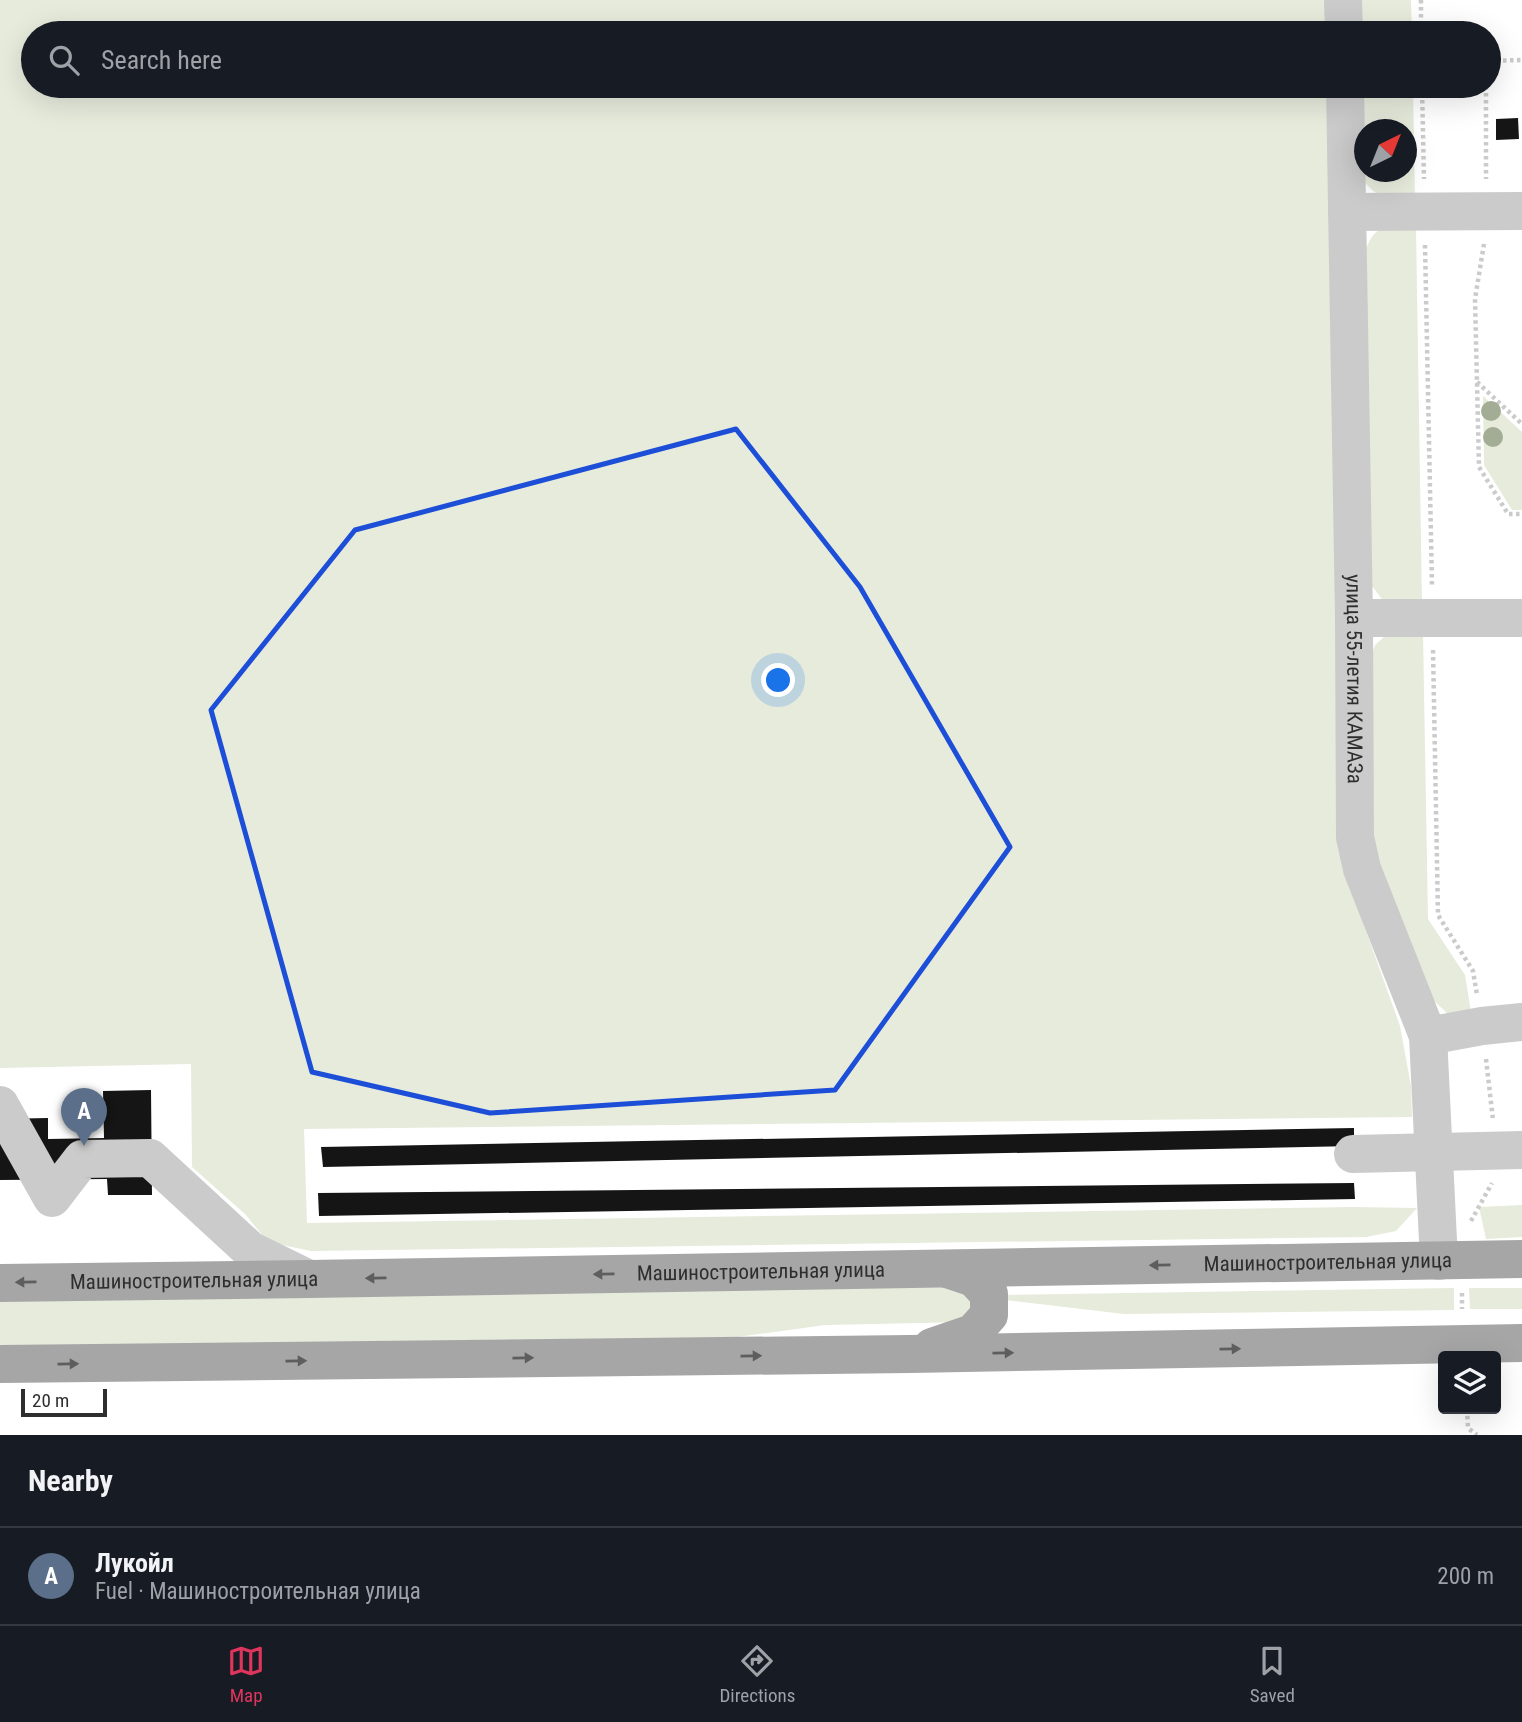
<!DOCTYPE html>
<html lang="en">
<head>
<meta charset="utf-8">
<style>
	body { margin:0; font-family:"Roboto Condensed",sans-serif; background:#242831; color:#f1f3f6 }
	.controls { position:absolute; right:21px; bottom:21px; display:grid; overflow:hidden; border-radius:7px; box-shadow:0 7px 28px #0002 }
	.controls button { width:63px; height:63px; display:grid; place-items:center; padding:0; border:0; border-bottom:2px solid #363941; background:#171b24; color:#f1f3f6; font:35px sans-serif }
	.compass { position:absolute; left:1354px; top:119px; width:63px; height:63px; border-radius:50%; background:#171b24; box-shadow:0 7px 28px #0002; rotate:43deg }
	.scale { position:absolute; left:21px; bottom:18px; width:86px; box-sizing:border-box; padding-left:7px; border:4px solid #2e2e2e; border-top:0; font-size:19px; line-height:24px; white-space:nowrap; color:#2e2e2e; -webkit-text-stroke:5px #fff; paint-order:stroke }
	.you { position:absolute; left:779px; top:681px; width:24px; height:24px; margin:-18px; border:5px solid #fff; border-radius:50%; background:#1a73e8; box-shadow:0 0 0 10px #1a73e833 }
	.badge { display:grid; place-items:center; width:46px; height:46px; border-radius:50%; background:#df355c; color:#fff; font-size:23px; font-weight:700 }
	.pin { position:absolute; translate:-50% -58px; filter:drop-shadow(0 2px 4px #0008) }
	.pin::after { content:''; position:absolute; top:37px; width:24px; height:21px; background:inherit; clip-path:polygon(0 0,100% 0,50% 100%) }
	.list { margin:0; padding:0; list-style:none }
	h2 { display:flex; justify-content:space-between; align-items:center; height:91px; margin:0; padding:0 28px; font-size:30px }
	h2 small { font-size:23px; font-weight:400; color:#9ea1a6 }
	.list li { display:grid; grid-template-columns:46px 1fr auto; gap:21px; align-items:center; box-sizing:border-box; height:98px; padding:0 28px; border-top:2px solid #363941 }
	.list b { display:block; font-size:26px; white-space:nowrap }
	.list p { margin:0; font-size:23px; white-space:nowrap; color:#9ea1a6 }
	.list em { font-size:23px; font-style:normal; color:#9ea1a6 }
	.icon { flex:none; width:38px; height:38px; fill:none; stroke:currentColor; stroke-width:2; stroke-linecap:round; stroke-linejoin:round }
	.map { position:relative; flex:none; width:1522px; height:1435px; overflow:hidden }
	.search { position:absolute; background:#171b24; box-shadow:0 7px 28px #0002; left:21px; right:21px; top:21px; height:77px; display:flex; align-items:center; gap:18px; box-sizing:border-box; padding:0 24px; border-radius:38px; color:#9ea1a6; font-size:26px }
	.sheet { height:189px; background:#171b24 }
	nav { display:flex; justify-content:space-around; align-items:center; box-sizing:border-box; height:98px; border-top:2px solid #363941; background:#171b24; font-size:19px; color:#9ea1a6 }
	nav a { display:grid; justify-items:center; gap:4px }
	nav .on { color:#df355c }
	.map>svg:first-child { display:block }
	.green { fill:#e6ebdc; fill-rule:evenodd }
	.building { fill:#151515 }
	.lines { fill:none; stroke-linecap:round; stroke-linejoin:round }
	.path { stroke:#cbcbcb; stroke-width:4.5; stroke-dasharray:3.5 3.5; stroke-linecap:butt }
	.minor { stroke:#cbcbcb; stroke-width:38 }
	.major { stroke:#a6a6a6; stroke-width:38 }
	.tree { fill:#a3ac94 }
	.oneway { fill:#5e5e5e }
	.marked { fill:none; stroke:#1d4ed8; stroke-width:5; stroke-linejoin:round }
	.labels { text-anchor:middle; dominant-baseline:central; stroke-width:7; stroke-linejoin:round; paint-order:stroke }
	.street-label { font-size:21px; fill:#2e2e2e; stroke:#fff }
</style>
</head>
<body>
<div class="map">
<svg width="1522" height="1435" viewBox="0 0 1522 1435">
	<rect width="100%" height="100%" fill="#fff"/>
	<g class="green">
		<polygon points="0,0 1326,0 1327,33 33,33 33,86 1328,86 1345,872 1400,1026 1411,1086 1412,1117 304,1129 307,1223 1354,1207 1417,1208 1396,1231 1366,1237 311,1251 268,1242 245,1214 192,1167 191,1064 0,1068"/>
		<polygon points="1358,0 1411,0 1412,33 1359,33"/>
		<path d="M1360,86H1413L1415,199C1391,198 1380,202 1364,181ZM1364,130H1406V172H1364Z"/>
		<path d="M1387,226L1416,227L1422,605L1384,602L1372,586L1365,253C1369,239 1373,232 1387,226Z"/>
		<polygon points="1483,396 1522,432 1522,510 1512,510 1484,465"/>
		<polygon points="1423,633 1428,919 1465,975 1471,1012 1447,1013 1431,998 1374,855 1371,657 1375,645 1384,637"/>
		<polygon points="1522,1205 1522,1237 1486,1239 1479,1207"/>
		<polygon points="977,1287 967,1322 825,1325 723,1339 0,1352 0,1297"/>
		<polygon points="1454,1288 1454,1310 1124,1314 996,1299 996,1295"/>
		<polygon points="1469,1288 1522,1288 1522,1309 1470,1309"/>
	</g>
	<g class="building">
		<polygon points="1518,118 1519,139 1496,140 1496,119"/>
		<polygon points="151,1090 152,1195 108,1195 107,1179 0,1180 0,1119 48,1118 48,1139 104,1138 103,1091"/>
		<polygon points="1354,1128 1354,1146 323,1167 321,1147"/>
		<polygon points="1354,1183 1355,1199 319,1216 318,1193"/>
	</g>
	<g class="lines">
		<g class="path">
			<polyline points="1421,0 1421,33"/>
			<polyline points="1485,29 1485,33"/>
			<polyline points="1489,61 1522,60"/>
			<polyline points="1422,86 1424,179"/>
			<polyline points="1486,86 1486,179"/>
			<polyline points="1484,244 1475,299 1479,467 1508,514 1522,514"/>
			<polyline points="1425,245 1432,586"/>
			<polyline points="1477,382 1522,424"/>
			<polyline points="1433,650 1438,915 1473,971 1477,995"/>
			<polyline points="1486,1059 1493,1120"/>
			<polyline points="1471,1221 1492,1183"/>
			<polyline points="1462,1293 1462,1309"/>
			<polyline points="1467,1409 1468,1428 1477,1435"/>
		</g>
		<g class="minor">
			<polyline points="1343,0 1344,33"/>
			<path id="s1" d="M1345,86L1354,618L1355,837L1362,869L1428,1036L1439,1261"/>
			<polyline points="1347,212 1522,211"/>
			<polyline points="1354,618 1522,618"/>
			<polyline points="1428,1036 1482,1026 1522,1022"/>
			<polyline points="0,1105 52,1198 82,1159 150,1158 250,1250 309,1279"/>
			<polyline points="1353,1154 1522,1150"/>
		</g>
		<g class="major">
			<path id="s2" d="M0,1283L309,1279L1522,1259"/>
			<polyline points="932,1347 973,1333 989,1315 989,1294 974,1278 947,1269"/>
			<polyline points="0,1364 910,1354 1522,1343"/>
		</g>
	</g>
	<g class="tree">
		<circle cx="1491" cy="411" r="10"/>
		<circle cx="1493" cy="437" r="10"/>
	</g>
	<defs><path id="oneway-solid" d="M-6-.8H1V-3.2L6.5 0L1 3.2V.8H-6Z" transform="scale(1.75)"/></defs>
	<g class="oneway">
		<use href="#oneway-solid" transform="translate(1160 1265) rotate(179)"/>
		<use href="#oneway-solid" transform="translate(604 1274) rotate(179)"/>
		<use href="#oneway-solid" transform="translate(376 1278) rotate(179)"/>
		<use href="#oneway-solid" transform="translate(26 1282) rotate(179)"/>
		<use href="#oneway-solid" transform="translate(1230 1349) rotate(-1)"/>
		<use href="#oneway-solid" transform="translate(1003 1353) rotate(-1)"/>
		<use href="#oneway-solid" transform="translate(751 1356) rotate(-1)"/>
		<use href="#oneway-solid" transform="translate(523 1358) rotate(-1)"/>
		<use href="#oneway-solid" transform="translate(296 1361) rotate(-1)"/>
		<use href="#oneway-solid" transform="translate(68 1364) rotate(-1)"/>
	</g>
	<path class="marked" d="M736,429L860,587L1010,847L835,1090L490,1113L312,1072L211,710L355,530Z"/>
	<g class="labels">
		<g class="street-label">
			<text stroke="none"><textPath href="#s1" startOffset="593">улица 55-летия КАМАЗа</textPath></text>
			<text stroke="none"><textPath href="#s2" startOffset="1328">Машиностроительная улица</textPath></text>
			<text stroke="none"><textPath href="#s2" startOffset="761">Машиностроительная улица</textPath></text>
			<text stroke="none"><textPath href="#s2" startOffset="194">Машиностроительная улица</textPath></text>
		</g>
	</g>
</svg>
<div class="controls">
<button><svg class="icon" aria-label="layers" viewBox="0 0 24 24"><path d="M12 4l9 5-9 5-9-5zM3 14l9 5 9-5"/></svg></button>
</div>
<svg class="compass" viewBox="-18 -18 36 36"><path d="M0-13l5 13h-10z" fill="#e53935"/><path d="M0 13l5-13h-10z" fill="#9ea1a6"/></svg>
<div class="scale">20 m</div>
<div class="you"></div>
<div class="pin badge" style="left:84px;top:1146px;background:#5c6f8a">A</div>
<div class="search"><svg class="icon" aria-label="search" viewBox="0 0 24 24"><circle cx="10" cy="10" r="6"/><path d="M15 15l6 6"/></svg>Search here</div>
</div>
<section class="sheet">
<h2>Nearby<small></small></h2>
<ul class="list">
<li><span class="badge" style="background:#5c6f8a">A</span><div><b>Лукойл</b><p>Fuel · Машиностроительная улица</p></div><em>200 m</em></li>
</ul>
</section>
<nav>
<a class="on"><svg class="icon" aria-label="map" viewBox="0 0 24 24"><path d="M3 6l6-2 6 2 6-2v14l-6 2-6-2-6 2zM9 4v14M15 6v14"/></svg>Map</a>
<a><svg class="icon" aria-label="directions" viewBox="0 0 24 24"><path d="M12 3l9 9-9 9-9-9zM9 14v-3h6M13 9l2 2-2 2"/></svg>Directions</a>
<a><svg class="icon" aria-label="saved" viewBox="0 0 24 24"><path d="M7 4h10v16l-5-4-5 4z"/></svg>Saved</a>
</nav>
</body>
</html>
